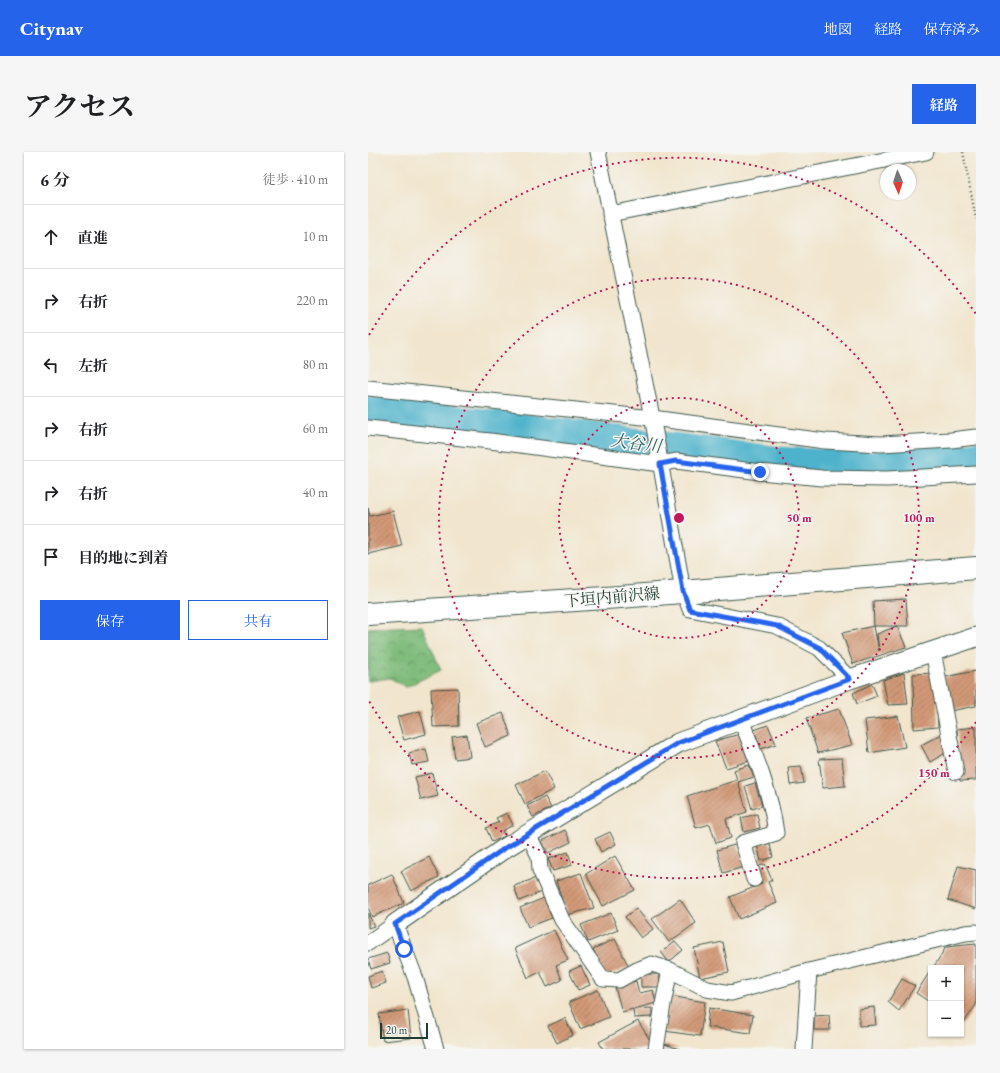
<!DOCTYPE html>
<html lang="ja">
<head>
<meta charset="utf-8">
<style>
	body { margin:0; font-family:"EB Garamond","Noto Serif JP",serif; background:#f6f6f6; color:#202124 }
	.controls { position:absolute; right:12px; bottom:12px; display:grid; overflow:hidden; border-radius:0px; box-shadow:0 1px 3px #0004 }
	.controls button { width:36px; height:36px; display:grid; place-items:center; padding:0; border:0; border-bottom:1px solid #e0e0e0; background:#fff; color:#202124; font:20px sans-serif }
	.compass { position:absolute; left:512px; top:12px; width:36px; height:36px; border-radius:50%; background:#fff; box-shadow:0 1px 3px #0004; rotate:177deg }
	.scale { position:absolute; left:12px; bottom:10px; width:48px; box-sizing:border-box; padding-left:4px; border:2px solid #1f3d34; border-top:0; font-size:11px; line-height:14px; white-space:nowrap; color:#1f3d34; -webkit-text-stroke:3px #f6f6f2; paint-order:stroke }
	.stop { position:absolute; width:12px; height:12px; margin:-9px; border:3px solid #2563eb; border-radius:50%; background:#fff }
	.stop.end { background:#2563eb; border-color:#fff; box-shadow:0 1px 4px #0008 }
	.list { margin:0; padding:0; list-style:none }
	h2 { display:flex; justify-content:space-between; align-items:center; height:52px; margin:0; padding:0 16px; font-size:17px }
	h2 small { font-size:13px; font-weight:400; color:#757577 }
	.list li { display:grid; grid-template-columns:26px 1fr auto; gap:12px; align-items:center; box-sizing:border-box; height:64px; padding:0 16px; border-top:1px solid #e0e0e0 }
	.list b { display:block; font-size:15px; white-space:nowrap }
	.list em { font-size:13px; font-style:normal; color:#757577 }
	.actions { display:flex; gap:8px; padding:12px 16px }
	.actions a { flex:1; padding:9px 0; border:1px solid #2563eb; border-radius:0px; text-align:center; font-size:14px; color:#2563eb }
	.actions .main { background:#2563eb; color:#fff }
	.icon { flex:none; width:22px; height:22px; fill:none; stroke:currentColor; stroke-width:2; stroke-linecap:round; stroke-linejoin:round }
	.map { position:relative; flex:none; width:608px; height:897px; overflow:hidden; border-radius:0px }
	header { display:flex; align-items:center; gap:24px; box-sizing:border-box; height:56px; padding:0 20px; background:#2563eb; color:#fff }
	header strong { font-size:19px }
	nav { display:flex; gap:22px; margin-inline-start:auto; font-size:14px }
	.intro { display:flex; align-items:center; justify-content:space-between; box-sizing:border-box; height:96px; padding:0 24px }
	h1 { margin:0; font-size:28px }
	.button { padding:10px 18px; border-radius:0px; background:#2563eb; color:#fff; font-size:14px; font-weight:700 }
	main { display:flex; gap:24px; padding:0 24px }
	aside { flex:1; background:#fff; border-radius:0px; box-shadow:0 1px 3px #0004 }
	.map>svg:first-child { display:block }
	.forest { fill:url(#forest-crowns); stroke:#507c58 }
	.lines { fill:none; stroke-linecap:round; stroke-linejoin:round }
	.river { stroke:#4db2cb; stroke-width:29 }
	.building { fill:url(#building-hatch) }
	.minor-casing { stroke:#3e564b; stroke-width:17 }
	.tertiary-casing { stroke:#3e564b; stroke-width:21 }
	.secondary-casing { stroke:#3e564b; stroke-width:24 }
	.path { stroke:#3e564b; stroke-width:2.5; stroke-dasharray:1 3; stroke-linecap:butt }
	.minor { stroke:#fff; stroke-width:15 }
	.tertiary { stroke:#fff; stroke-width:19 }
	.secondary { stroke:#fff; stroke-width:22 }
	.route { stroke:#2563eb; stroke-width:5 }
	.ring { fill:none; stroke:#c2185b; stroke-width:2; stroke-dasharray:2 4 }
	.labels { text-anchor:middle; dominant-baseline:central; stroke-width:3; stroke-linejoin:round; paint-order:stroke }
	.street-label { font-size:16px; fill:#1f3d34; stroke:#f6f6f2 }
	.water-label { font-size:17px; font-style:italic; fill:#2d6061; stroke:#f6f6f2 }
	.centre { fill:#c2185b; stroke:#f6f6f2; stroke-width:2 }
	.ring-label { font-size:12px; text-anchor:middle; font-weight:bold; fill:#c2185b; stroke:#f6f6f2; stroke-width:3; stroke-linejoin:round; paint-order:stroke }
</style>
</head>
<body>
<header>
<strong>Citynav</strong>
<nav><a>地図</a><a>経路</a><a>保存済み</a></nav>
</header>
<div class="intro"><h1>アクセス</h1><a class="button">経路</a></div>
<main>
<aside>
<h2>6 分<small>徒歩 · 410 m</small></h2>
<ul class="list">
<li><svg class="icon" aria-label="ahead" viewBox="0 0 24 24"><path d="M12 20V5M6 11l6-6 6 6"/></svg><div><b>直進</b></div><em>10 m</em></li>
<li><svg class="icon" aria-label="right" viewBox="0 0 24 24"><path d="M7 20v-9h11M14 6l5 5-5 5"/></svg><div><b>右折</b></div><em>220 m</em></li>
<li><svg class="icon" aria-label="left" viewBox="0 0 24 24"><path d="M17 20v-9H6M10 6l-5 5 5 5"/></svg><div><b>左折</b></div><em>80 m</em></li>
<li><svg class="icon" aria-label="right" viewBox="0 0 24 24"><path d="M7 20v-9h11M14 6l5 5-5 5"/></svg><div><b>右折</b></div><em>60 m</em></li>
<li><svg class="icon" aria-label="right" viewBox="0 0 24 24"><path d="M7 20v-9h11M14 6l5 5-5 5"/></svg><div><b>右折</b></div><em>40 m</em></li>
<li><svg class="icon" aria-label="arrive" viewBox="0 0 24 24"><path d="M6 21V4h12l-3 4 3 4H6"/></svg><div><b>目的地に到着</b></div></li>
</ul>
<div class="actions"><a class="main">保存</a><a>共有</a></div>
</aside>
<div class="map">
<svg width="608" height="897" viewBox="0 0 608 897">
	<defs>
		<pattern id="forest-crowns" width="20" height="18" patternUnits="userSpaceOnUse"><rect width="20" height="18" fill="#80bc7b"/><path d="M2 6a3 3 0 1 1 6 0M12 15a3 3 0 1 1 6 0" fill="none" stroke="#689a66"/></pattern>
		<pattern id="building-hatch" width="6" height="6" patternUnits="userSpaceOnUse"><rect width="6" height="6" fill="#d29977"/><path d="M-1 1l2-2M0 6l6-6M5 7l2-2" fill="none" stroke="#aa7e62"/></pattern>
	</defs>
	<rect width="100%" height="100%" fill="#f6f6f2"/>
	<filter id="ink" filterUnits="userSpaceOnUse"><feTurbulence type="fractalNoise" baseFrequency=".025" numOctaves="2"/><feDisplacementMap in="SourceGraphic" scale="8" xChannelSelector="R" yChannelSelector="G"/><feConvolveMatrix kernelMatrix="1 2 1 2 8 2 1 2 1" color-interpolation-filters="sRGB"/></filter>
	<filter id="wash" filterUnits="userSpaceOnUse"><feTurbulence type="fractalNoise" baseFrequency=".012" numOctaves="4" result="noise"/><feDisplacementMap in="SourceGraphic" scale="16" xChannelSelector="R" yChannelSelector="G"/><feGaussianBlur stdDeviation="0.9" result="paint"/><feColorMatrix in="noise" values="0 0 0 0 0 0 0 0 0 0 0 0 0 0 0 0 0 1.4 0 .05"/><feComposite in="paint" operator="in"/></filter>
	<g filter="url(#wash)">
		<rect width="100%" height="100%" fill="#f1e5cd"/>
		<polygon class="forest" points="54,474 73,518 38,535 22,526 0,529 0,476"/>
		<g class="lines">
			<polyline class="river" points="0,258 134,273 413,309 499,314 595,306 608,303"/>
		</g>
		<g id="blocks">
			<g class="building">
				<polygon points="0,356 2,364 25,359 34,394 0,402"/>
				<polygon points="538,447 540,474 529,474 538,495 485,512 474,481 506,474 511,499 509,482 529,474 506,474 505,449"/>
				<polygon points="608,519 608,554 582,559 576,525"/>
				<polygon points="536,521 540,552 520,553 515,528"/>
				<polygon points="568,521 570,575 546,577 545,522"/>
				<polygon points="504,532 509,544 489,552 485,541"/>
				<polygon points="90,536 91,574 65,575 63,537"/>
				<polygon points="471,557 484,593 450,601 438,566"/>
				<polygon points="52,559 58,582 36,588 29,565"/>
				<polygon points="135,561 143,584 117,595 108,571"/>
				<polygon points="530,564 537,595 501,601 497,568"/>
				<polygon points="400,573 408,592 393,597 386,578"/>
				<polygon points="608,575 608,628 592,629 589,577"/>
				<polygon points="372,582 381,609 358,616 347,589"/>
				<polygon points="574,582 581,599 562,610 553,593"/>
				<polygon points="99,583 102,605 87,607 84,585"/>
				<polygon points="58,597 61,610 44,613 41,601"/>
				<polygon points="474,606 477,634 455,636 451,607"/>
				<polygon points="381,613 386,625 370,630 379,660 358,667 363,686 348,691 342,672 328,676 319,644 369,628 366,618"/>
				<polygon points="433,614 436,631 422,633 420,615"/>
				<polygon points="177,619 186,637 157,652 148,633"/>
				<polygon points="64,621 70,644 53,648 47,625"/>
				<polygon points="387,631 394,654 384,657 377,634"/>
				<polygon points="177,645 183,656 165,665 159,654"/>
				<polygon points="139,661 145,673 134,679 137,684 124,690 118,676 131,670 128,666"/>
				<polygon points="389,662 392,676 376,680 373,666"/>
				<polygon points="197,678 203,690 180,701 174,689"/>
				<polygon points="242,680 248,692 233,700 227,687"/>
				<polygon points="401,689 405,705 393,709 389,692"/>
				<polygon points="370,692 376,715 355,721 349,698"/>
				<polygon points="200,700 204,713 185,719 180,707"/>
				<polygon points="247,704 267,738 235,754 218,722"/>
				<polygon points="61,705 71,725 43,739 33,719"/>
				<polygon points="397,712 404,728 400,730 409,751 371,767 362,745 394,732 387,716"/>
				<polygon points="590,714 608,718 608,757 580,748"/>
				<polygon points="213,721 226,756 199,763 188,729"/>
				<polygon points="24,722 36,751 4,765 0,755 0,733"/>
				<polygon points="168,726 173,740 151,749 146,734"/>
				<polygon points="176,746 184,766 160,775 152,756"/>
				<polygon points="312,747 328,771 301,790 284,767"/>
				<polygon points="268,756 285,777 273,786 257,765"/>
				<polygon points="0,761 6,774 0,776"/>
				<polygon points="243,761 250,778 220,790 213,773"/>
				<polygon points="186,778 200,808 188,813 194,828 179,835 172,820 160,826 147,796"/>
				<polygon points="247,787 261,815 238,825 225,797"/>
				<polygon points="307,789 315,798 301,810 293,800"/>
				<polygon points="355,790 361,820 332,826 326,796"/>
				<polygon points="608,792 608,853 595,872 593,870 593,816 565,816 578,795"/>
				<polygon points="19,801 22,811 3,817 0,807"/>
				<polygon points="213,814 222,833 210,838 201,819"/>
				<polygon points="563,818 563,851 548,841"/>
				<polygon points="14,819 18,831 3,836 0,824"/>
				<polygon points="273,822 291,822 292,835 273,835"/>
				<polygon points="534,827 547,834 531,859 520,850"/>
				<polygon points="268,829 271,841 285,838 288,851 266,857 284,856 284,865 266,866 265,857 254,860 247,835"/>
				<polygon points="230,838 241,865 212,877 201,850"/>
				<polygon points="302,844 337,850 332,884 296,879"/>
				<polygon points="506,855 508,873 491,874 491,857"/>
				<polygon points="341,856 385,863 382,881 339,875"/>
				<polygon points="40,858 43,886 15,889 11,862"/>
				<polygon points="461,863 462,878 446,878 446,864"/>
				<polygon points="197,866 205,883 189,891 180,874"/>
				<polygon points="270,869 285,893 277,897 235,897 231,890"/>
				<polygon points="297,892 311,897 295,897"/>
			</g>
		</g>
	</g>
	<g filter="url(#ink)">
		<use href="#blocks" fill-opacity="0" stroke="#3e564b" stroke-width="1"/>
		<g class="lines">
			<g class="minor-casing">
				<g id="minor">
					<polyline points="230,0 286,275 315,439 322,457 409,474 451,496 482,527"/>
					<polyline points="242,62 558,0"/>
					<polyline points="0,236 284,266 457,289 513,292 583,288 608,285"/>
					<polyline points="0,276 122,289 292,312 308,309 392,320 454,326 519,327 608,322"/>
					<polyline points="565,499 588,620"/>
					<path d="M373,568C388,605 403,642 408,681L375,691L386,727"/>
					<polyline points="160,682 171,704 172,718 194,768 235,827 251,828 269,818 284,812 302,818"/>
					<polyline points="0,791 27,772 47,825 68,897"/>
					<polyline points="288,897 295,852 302,818 339,837 363,841 441,819 597,781 608,780"/>
					<polyline points="436,897 441,819"/>
				</g>
			</g>
			<g class="tertiary-casing">
				<polyline id="tertiary" points="27,772 137,696 310,591 482,527 608,485"/>
			</g>
			<g class="secondary-casing">
				<polyline id="secondary" points="0,462 252,445 608,416"/>
			</g>
			<polyline class="path" points="595,0 608,67"/>
			<use href="#minor" class="minor"/>
			<use href="#tertiary" class="tertiary"/>
			<use href="#secondary" class="secondary"/>
		</g>
	</g>
	<g class="lines" filter="url(#ink)">
		<polyline class="route" points="36,797 27,772 137,696 310,591 482,527 452,496 409,474 322,458 315,439 292,312 308,309 392,320"/>
	</g>
	<g class="ring">
		<circle cx="311" cy="366" r="120"/>
		<circle cx="311" cy="366" r="240"/>
		<path d="M608 570A360 360 0 0 1 1 549M1 183A360 360 0 0 1 608 162"/>
	</g>
	<g class="labels">
		<g class="street-label">
			<text transform="translate(244 445) rotate(-5)">下垣内前沢線</text>
		</g>
		<g class="water-label">
			<text transform="translate(268 291) rotate(7)">大谷川</text>
		</g>
	</g>
	<circle cx="311" cy="366" r="6" class="centre"/>
	<g class="ring-label">
		<text x="431" y="370">50 m</text>
		<text x="551" y="370">100 m</text>
		<text x="566" y="625">150 m</text>
	</g>
</svg>
<div class="controls">
<button>+</button>
<button>−</button>
</div>
<svg class="compass" viewBox="-18 -18 36 36"><path d="M0-13l5 13h-10z" fill="#e53935"/><path d="M0 13l5-13h-10z" fill="#757577"/></svg>
<div class="scale">20 m</div>
<div class="stop" style="left:36px;top:797px"></div>
<div class="stop end" style="left:392px;top:320px"></div>
</div>
</main>
</body>
</html>
